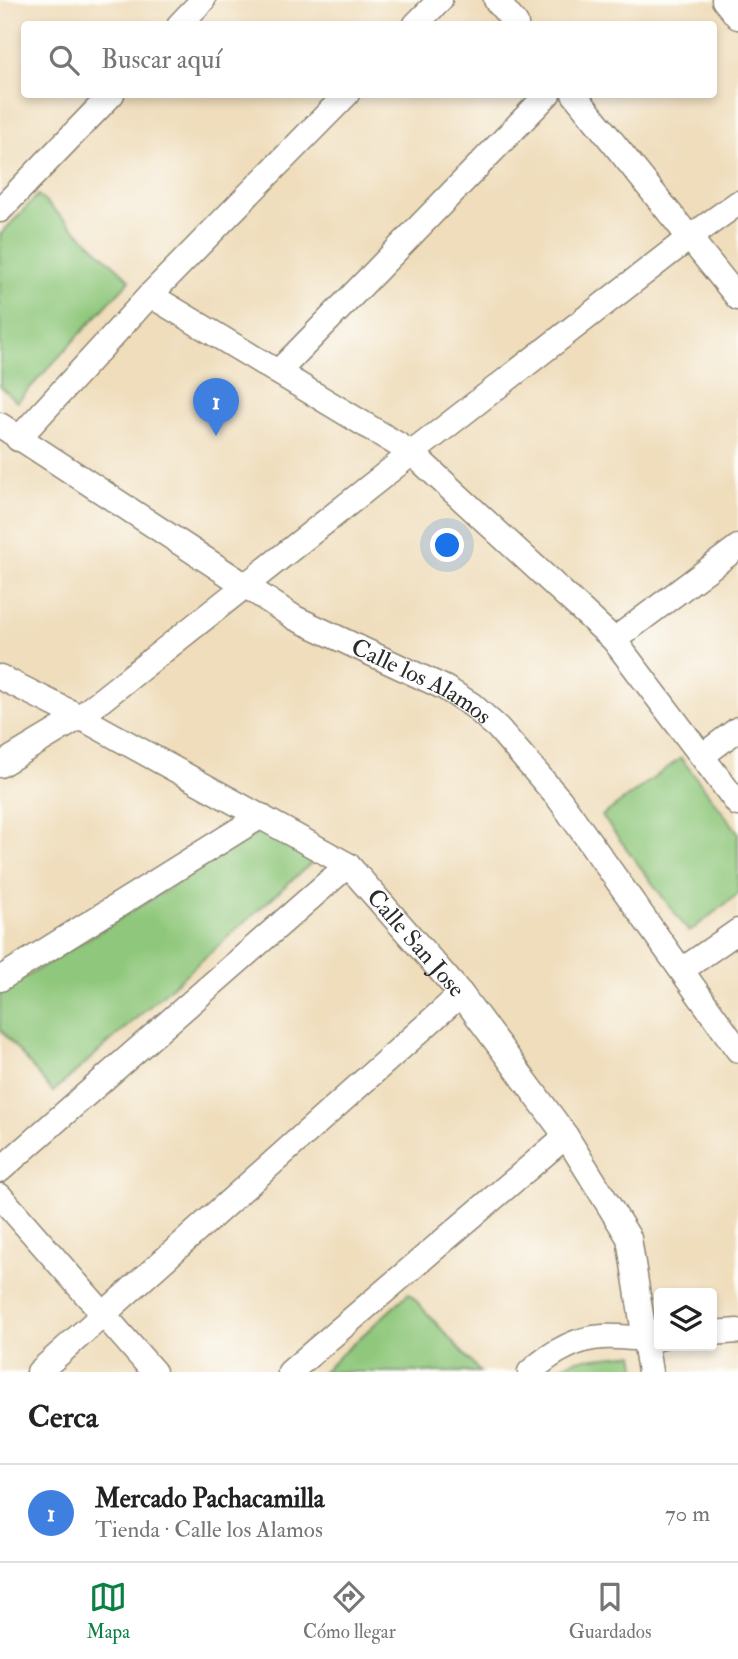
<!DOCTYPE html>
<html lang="es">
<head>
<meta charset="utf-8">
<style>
	body { margin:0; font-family:"IM FELL Double Pica",serif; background:#f6f6f6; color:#222 }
	.controls { position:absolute; right:21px; bottom:21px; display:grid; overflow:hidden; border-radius:7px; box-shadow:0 4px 10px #0003 }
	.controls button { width:63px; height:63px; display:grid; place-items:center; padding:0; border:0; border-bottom:2px solid #e0e0e0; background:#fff; color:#222; font:35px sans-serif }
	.you { position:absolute; left:448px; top:546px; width:24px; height:24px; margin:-18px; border:5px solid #fff; border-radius:50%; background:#1a73e8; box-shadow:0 0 0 10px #1a73e833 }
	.badge { display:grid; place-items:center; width:46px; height:46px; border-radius:50%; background:#0b8043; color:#fff; font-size:23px; font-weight:700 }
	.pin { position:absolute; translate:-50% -58px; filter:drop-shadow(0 2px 4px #0008) }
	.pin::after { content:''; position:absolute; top:37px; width:24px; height:21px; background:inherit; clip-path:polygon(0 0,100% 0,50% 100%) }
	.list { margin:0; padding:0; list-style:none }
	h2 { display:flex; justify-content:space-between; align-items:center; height:91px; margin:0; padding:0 28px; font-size:30px }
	h2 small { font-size:23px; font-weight:400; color:#767676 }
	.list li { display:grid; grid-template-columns:46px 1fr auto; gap:21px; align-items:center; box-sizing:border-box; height:98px; padding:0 28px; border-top:2px solid #e0e0e0 }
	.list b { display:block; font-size:26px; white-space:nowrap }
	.list p { margin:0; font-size:23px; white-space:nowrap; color:#767676 }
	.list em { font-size:23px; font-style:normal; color:#767676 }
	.icon { flex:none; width:38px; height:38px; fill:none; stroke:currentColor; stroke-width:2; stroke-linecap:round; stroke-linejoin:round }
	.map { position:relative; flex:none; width:738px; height:1372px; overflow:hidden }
	.search { position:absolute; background:#fff; box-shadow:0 4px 10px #0003; left:21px; right:21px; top:21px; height:77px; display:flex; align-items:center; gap:18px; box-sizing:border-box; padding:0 24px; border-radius:7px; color:#767676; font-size:26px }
	.sheet { height:189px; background:#fff }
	nav { display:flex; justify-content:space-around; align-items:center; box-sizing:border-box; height:98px; border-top:2px solid #e0e0e0; background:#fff; font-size:19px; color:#767676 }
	nav a { display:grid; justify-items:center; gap:4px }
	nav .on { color:#0b8043 }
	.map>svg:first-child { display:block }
	.green { fill:#8fc77b; stroke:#5d7953; stroke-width:2 }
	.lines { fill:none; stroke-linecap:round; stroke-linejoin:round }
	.minor-casing { stroke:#8d8473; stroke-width:27 }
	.minor { stroke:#fff; stroke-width:24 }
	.labels { text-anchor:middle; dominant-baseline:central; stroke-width:6; stroke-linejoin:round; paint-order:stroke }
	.street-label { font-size:24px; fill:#2b2b2b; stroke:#fdfcf7 }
</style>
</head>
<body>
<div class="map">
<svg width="738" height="1372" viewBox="0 0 738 1372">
	<rect width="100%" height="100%" fill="#fdfcf7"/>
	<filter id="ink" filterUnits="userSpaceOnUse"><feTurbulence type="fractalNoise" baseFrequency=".0143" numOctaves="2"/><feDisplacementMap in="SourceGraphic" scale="14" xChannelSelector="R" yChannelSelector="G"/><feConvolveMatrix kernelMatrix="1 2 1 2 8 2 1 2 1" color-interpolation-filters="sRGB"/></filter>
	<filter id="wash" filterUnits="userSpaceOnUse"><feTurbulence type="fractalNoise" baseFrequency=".00686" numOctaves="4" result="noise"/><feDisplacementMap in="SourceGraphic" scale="28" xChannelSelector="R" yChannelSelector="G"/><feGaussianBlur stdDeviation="1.57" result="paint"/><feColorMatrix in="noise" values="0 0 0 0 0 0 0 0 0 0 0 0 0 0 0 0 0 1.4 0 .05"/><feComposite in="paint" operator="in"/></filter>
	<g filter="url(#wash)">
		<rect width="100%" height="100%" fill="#efddbb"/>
		<g class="green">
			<polygon points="38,195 130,280 17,402 0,386 0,235"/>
			<polygon points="681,758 738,832 738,894 689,932 602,816"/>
			<polygon points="264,829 317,858 53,1092 0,1029 0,993"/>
			<polygon points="409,1293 480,1372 322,1372"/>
			<polygon points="634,1354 637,1372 551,1372 575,1360"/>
		</g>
	</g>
	<g filter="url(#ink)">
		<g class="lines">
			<g class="minor-casing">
				<g id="minor">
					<polyline points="496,0 516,24"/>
					<polyline points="724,0 738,17"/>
					<polyline points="180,24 203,0"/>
					<polyline points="416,24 440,0"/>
					<polyline points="574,94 738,298"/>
					<polyline points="0,210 112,94"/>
					<polyline points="150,295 412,453 614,640 738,804"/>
					<polyline points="278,372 548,94"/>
					<path id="s1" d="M0,425L295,618L445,688L472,705L498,728L560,800L738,1050"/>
					<polyline points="18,439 150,295 347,94"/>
					<polyline points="614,640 738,547"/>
					<path id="s2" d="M0,677L80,717L348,865L461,994L566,1136L629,1238L650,1372"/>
					<polyline points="702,756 738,729"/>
					<polyline points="0,765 80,717 412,453 689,238 738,203"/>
					<polyline points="682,970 738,931"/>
					<polyline points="0,979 261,816"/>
					<polyline points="0,1170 348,865"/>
					<polyline points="0,1196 154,1372"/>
					<polyline points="712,1333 738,1331"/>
					<polyline points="39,1372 461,994"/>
					<polyline points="290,1372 566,1136"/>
					<path d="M530,1372C550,1354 576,1338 603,1337C622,1336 640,1340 659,1338"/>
				</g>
			</g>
			<use href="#minor" class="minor"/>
		</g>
	</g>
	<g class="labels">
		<g class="street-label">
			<text stroke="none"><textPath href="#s1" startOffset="494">Calle los Alamos</textPath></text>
			<text stroke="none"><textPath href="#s2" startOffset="499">Calle San Jose</textPath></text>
		</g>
	</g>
</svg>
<div class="controls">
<button><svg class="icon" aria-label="layers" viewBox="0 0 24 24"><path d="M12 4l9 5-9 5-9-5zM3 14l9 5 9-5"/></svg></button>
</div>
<div class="you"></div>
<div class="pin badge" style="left:216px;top:436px;background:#3f7fe0">1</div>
<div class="search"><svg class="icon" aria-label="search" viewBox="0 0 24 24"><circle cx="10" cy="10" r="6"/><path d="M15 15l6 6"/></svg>Buscar aquí</div>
</div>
<section class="sheet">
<h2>Cerca<small></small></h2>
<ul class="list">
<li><span class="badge" style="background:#3f7fe0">1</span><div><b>Mercado Pachacamilla</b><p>Tienda · Calle los Alamos</p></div><em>70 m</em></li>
</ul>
</section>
<nav>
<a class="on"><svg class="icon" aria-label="map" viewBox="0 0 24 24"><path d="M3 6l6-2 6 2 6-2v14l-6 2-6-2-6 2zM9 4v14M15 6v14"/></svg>Mapa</a>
<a><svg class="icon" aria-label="directions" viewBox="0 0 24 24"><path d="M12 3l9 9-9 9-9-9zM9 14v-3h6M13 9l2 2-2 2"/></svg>Cómo llegar</a>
<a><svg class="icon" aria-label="saved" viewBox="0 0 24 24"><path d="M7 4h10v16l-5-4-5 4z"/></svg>Guardados</a>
</nav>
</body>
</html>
